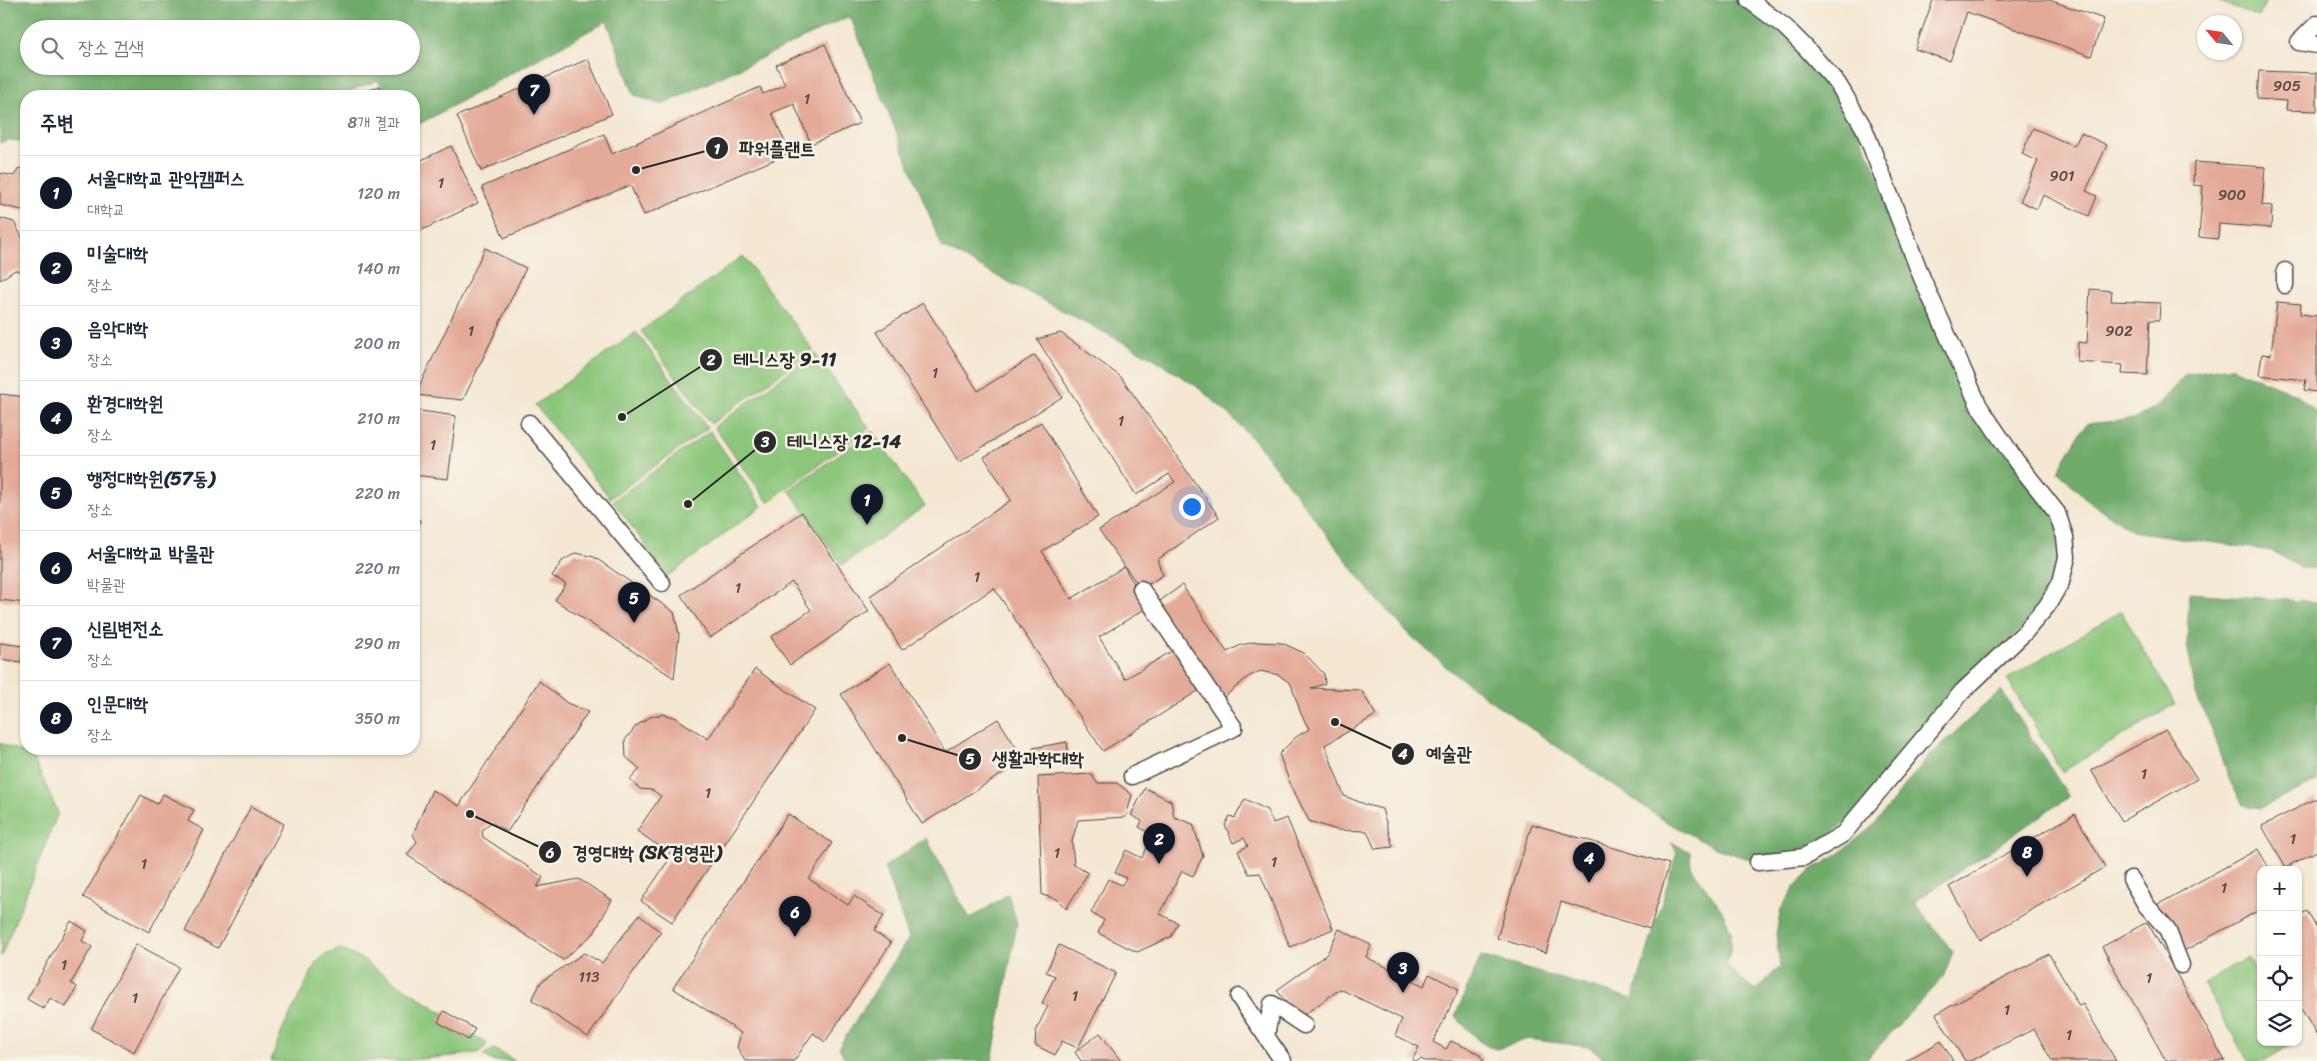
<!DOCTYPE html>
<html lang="ko">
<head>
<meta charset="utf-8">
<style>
	body { margin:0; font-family:Sriracha,"Poor Story",sans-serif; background:#f6f6f7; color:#1f2937 }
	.controls { position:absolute; right:15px; bottom:15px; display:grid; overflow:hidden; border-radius:10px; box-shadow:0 1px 4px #0004 }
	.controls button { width:45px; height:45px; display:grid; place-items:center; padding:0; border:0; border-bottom:1px solid #e0e1e3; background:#fff; color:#1f2937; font:25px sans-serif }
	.compass { position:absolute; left:2197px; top:15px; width:45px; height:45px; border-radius:50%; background:#fff; box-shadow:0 1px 4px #0004; rotate:299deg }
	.you { position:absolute; left:1191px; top:506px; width:18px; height:18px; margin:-12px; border:4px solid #fff; border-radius:50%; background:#1a73e8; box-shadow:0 0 0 8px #1a73e833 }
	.badge { display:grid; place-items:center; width:32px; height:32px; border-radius:50%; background:#111827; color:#fff; font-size:16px; font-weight:700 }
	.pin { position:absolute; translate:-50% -41px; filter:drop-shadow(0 1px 2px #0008) }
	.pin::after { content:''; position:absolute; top:26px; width:18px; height:15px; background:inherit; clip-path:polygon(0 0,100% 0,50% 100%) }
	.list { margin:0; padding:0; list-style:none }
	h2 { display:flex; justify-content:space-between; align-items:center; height:65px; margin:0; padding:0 20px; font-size:21px }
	h2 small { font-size:16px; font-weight:400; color:#747a83 }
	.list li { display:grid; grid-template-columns:32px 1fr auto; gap:15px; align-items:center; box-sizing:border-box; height:75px; padding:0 20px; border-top:1px solid #e0e1e3 }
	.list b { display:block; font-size:19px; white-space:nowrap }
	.list p { margin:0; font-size:16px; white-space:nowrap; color:#747a83 }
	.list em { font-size:16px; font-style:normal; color:#747a83 }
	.icon { flex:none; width:28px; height:28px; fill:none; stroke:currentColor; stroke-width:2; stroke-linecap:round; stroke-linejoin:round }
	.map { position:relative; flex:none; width:2317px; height:1061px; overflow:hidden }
	.search { position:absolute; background:#fff; box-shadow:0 1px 4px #0004; left:20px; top:20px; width:400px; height:55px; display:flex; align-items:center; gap:12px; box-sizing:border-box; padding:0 18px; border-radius:28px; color:#747a83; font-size:19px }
	.panel { position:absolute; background:#fff; box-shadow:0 1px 4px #0004; left:20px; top:90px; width:400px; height:665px; border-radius:20px }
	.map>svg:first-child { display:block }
	.green { fill:#8bc67a; stroke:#5b7852 }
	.forest { fill:#70ab6a; stroke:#4e6b4a; fill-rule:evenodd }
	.building { fill:#e4aa98 }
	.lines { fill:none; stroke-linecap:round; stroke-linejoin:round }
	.street-casing { stroke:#494744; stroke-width:19 }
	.street { stroke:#fff; stroke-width:16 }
	.labels { text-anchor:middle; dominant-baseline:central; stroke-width:5; stroke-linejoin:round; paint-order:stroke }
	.number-label { font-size:15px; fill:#594b46 }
	.leader { fill:none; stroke:#2b2b2b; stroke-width:2 }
	.callout-dot { fill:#2b2b2b; stroke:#f7f3e8; stroke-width:2 }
	.mark-label { font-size:15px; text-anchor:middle; font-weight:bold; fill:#fff }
	.callout-label { font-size:19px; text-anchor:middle; font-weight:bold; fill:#2b2b2b; stroke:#f7f3e8; stroke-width:5; stroke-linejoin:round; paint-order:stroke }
</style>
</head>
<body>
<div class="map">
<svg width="2317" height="1061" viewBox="0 0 2317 1061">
	<rect width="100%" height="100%" fill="#f7f3e8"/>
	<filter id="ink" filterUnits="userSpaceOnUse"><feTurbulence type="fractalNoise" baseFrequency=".02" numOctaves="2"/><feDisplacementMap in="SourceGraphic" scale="10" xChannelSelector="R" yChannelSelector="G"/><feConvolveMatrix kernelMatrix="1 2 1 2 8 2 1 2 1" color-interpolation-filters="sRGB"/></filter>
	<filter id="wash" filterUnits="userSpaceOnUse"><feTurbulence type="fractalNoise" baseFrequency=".0096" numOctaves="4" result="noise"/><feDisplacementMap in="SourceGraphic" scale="20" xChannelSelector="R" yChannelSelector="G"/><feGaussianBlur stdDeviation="1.12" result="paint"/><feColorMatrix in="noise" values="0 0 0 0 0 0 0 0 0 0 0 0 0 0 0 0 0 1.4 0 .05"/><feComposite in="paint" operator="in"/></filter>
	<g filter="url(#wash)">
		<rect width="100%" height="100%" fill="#f4e8d3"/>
		<g class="green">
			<polygon points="2214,0 2266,0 2259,17"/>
			<polygon points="743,256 813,350 711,424 641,331"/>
			<polygon points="636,332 708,428 610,498 535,405"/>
			<polygon points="815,353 869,428 768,502 714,427"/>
			<polygon points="710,431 762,506 668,576 613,501"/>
			<polygon points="872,431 925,506 842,565 789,490"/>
			<polygon points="2121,611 2175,704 2062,772 2007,679"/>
			<polygon points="0,743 33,757 58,813 1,957"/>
			<path d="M340,949L366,961V963L443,1013L438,1022L468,1040L472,1035L487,1043C484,1051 480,1052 472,1054L400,1061H271L282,1031L316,963L323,956Z"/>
			<polygon points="2248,957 2261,979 2261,1042 2296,1042 2264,1061 2248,1061 2203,984"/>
			<polygon points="494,1049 515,1061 493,1061 483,1055"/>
		</g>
		<g class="forest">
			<path d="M0,0H1749L1838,84L1979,406L2057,513L2061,582L1874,798L1804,857L1758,862L1715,848L1665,821L1487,698L1446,667L1409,634L1372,594L1260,447L1228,413L1196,386L1153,358L942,247L850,16L662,105L634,95L607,21L414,127V96H386L378,80L337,96H26V142L8,140L0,143ZM29,29H411V66H29Z"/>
			<polygon points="2230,367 2296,394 2317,413 2317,569 2301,568 2272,551 2132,531 2087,500 2058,471 2086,424 2135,419 2157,406 2186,374"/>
			<polygon points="2189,593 2317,602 2317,781 2261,808 2243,805 2231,783 2211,727 2196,695 2187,644"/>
			<polygon points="2001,690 2069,797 1914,902 1953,952 1943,977 1865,1061 1607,1061 1590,1047 1528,1039 1497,1049 1489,1047 1479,1041 1455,1016 1481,956 1633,999 1677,852 1671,842 1690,852 1691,867 1723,912 1731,932 1731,948 1726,966 1756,991 1780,966 1776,934 1781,909 1794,888 1811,870 1836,856 1873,826 1926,759"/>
			<polygon points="926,838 970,919 1008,894 1017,923 992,1061 846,1061 839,1047 909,938 884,867"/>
		</g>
		<g id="blocks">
			<g class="building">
				<polygon points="1933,0 2049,0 2104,19 2091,56 1967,12 1950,61 1915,49"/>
				<polygon points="825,44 860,123 811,144 794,104 772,113 790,153 644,215 630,185 504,238 482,187 604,134 612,154 760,87 763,94 785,85 776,65"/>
				<polygon points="588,59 612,114 481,171 457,116"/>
				<polygon points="2259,71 2317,73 2317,111 2286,110 2287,101 2257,99"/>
				<polygon points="379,86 384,96 357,96"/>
				<polygon points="2033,128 2074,146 2081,133 2107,145 2086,191 2097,196 2089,216 2043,195 2037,209 2020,201 2038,161 2022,154"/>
				<polygon points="451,146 478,203 414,234 414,159 415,163"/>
				<polygon points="2194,162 2265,167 2262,205 2272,206 2271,228 2219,224 2218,239 2199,237 2203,186 2193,185"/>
				<polygon points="19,168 26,170 26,211 0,205 0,173 14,176"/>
				<polygon points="0,218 14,222 26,245 26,273 15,270 0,280"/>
				<polygon points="485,248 526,268 463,400 415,395"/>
				<polygon points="2090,289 2112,291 2111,301 2160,303 2159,320 2150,320 2147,375 2122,374 2123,365 2077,362 2078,342 2087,343"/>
				<polygon points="2277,302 2301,304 2300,314 2317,316 2317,392 2304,390 2306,380 2259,375 2262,354 2271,355"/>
				<polygon points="923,303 978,391 1035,355 1062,397 959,462 877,332"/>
				<polygon points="1061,333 1121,377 1219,517 1157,560 1163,575 1141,589 1099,530 1175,482 1169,474 1136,495 1037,339"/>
				<polygon points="0,394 26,397 26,603 0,600"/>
				<polygon points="414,410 456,416 448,479 414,475"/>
				<polygon points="1041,422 1098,517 1042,551 1071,599 1124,567 1148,607 1099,637 1125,679 1177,648 1201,689 1103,751 994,588 902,650 870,596 1011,500 984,457"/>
				<polygon points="802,512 869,611 790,665 771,637 811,610 792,582 710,638 681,595"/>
				<polygon points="414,519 420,520 415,547 414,547"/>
				<polygon points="576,553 594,557 674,612 679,634 674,678 555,600 566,584 552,576 562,561"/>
				<polygon points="1182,585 1227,652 1241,645 1256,642 1282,643 1304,653 1324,674 1325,684 1311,688 1361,690 1376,715 1325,745 1344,796 1367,805 1382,809 1393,847 1375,849 1367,831 1337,830 1309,821 1290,783 1279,754 1296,737 1309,729 1301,714 1291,684 1279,675 1260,671 1248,677 1223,698 1157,603"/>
				<polygon points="0,643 23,646 21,662 0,659"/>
				<polygon points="890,663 945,752 998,719 1024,760 922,824 841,694"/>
				<polygon points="755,669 815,710 672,922 641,901 672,855 637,831 661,796 652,790 640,789 630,780 640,769 626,757 625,740 636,726 650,717 662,714 676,718 708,739"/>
				<polygon points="539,681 567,703 588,712 507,832 491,822 482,830 483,837 543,877 537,887 579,879 612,900 594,933 563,960 407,855 417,842 413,834 432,790 459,806"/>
				<polygon points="2166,730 2197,779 2122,821 2091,770"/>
				<polygon points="1067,742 1069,761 1036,767 1033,748"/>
				<polygon points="1091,774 1097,783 1117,783 1132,795 1126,817 1078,820 1072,841 1074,865 1088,873 1066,909 1057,899 1042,895 1038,777"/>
				<polygon points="1145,788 1171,801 1174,817 1193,824 1203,856 1193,876 1182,871 1160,914 1178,923 1171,937 1137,952 1098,933 1104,920 1091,913 1108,879 1122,885 1126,878 1115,873 1126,850 1142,858 1153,835 1139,827 1142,821 1131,815"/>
				<polygon points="163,794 194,810 188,821 204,830 149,932 83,897 141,795 157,804"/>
				<polygon points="2317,798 2317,851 2286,867 2262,826"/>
				<polygon points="1245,799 1267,810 1273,823 1287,818 1333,929 1290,947 1260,873 1249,874 1238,851 1248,846 1244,838 1233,843 1225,825 1230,816 1235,818"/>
				<polygon points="251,806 284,824 218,948 185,931"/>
				<polygon points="788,814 832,843 809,879 848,905 854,896 884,916 874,931 891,943 825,1042 813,1033 794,1061 745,1061 737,1047 741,1033 673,988"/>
				<polygon points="2075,814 2105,867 1980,940 1949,887"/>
				<polygon points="1532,824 1669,864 1650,929 1561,902 1546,953 1497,938"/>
				<polygon points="2258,849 2270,870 2261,870 2261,909 2180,953 2155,906"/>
				<polygon points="2307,911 2317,929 2317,1036 2298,1003 2298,916"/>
				<polygon points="639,915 661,932 588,1037 532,1000 541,982 584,953 602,963"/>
				<polygon points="71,921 87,931 82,941 92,947 71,983 77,987 66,1007 50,998 44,1009 27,999"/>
				<polygon points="2147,922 2157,939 2225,1061 2166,1061 2137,1009 2102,947"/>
				<polygon points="1339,929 1371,945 1366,957 1424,986 1429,974 1459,989 1433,1042 1446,1049 1451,1041 1478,1053 1484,1061 1425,1061 1420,1059 1418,1061 1412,1061 1419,1047 1395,1035 1402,1019 1340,989 1298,1019 1277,990 1327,954"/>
				<polygon points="136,944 179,967 134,1052 91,1029"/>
				<polygon points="1059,945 1116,973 1078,1048 1062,1041 1055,1055 1035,1045 1036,1030 1048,1006 1042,1003 1055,976 1046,972"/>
				<polygon points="2049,954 2079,1006 2083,1004 2116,1061 2052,1061 2034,1029 1970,1061 1965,1061 1936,1014"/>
				<polygon points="444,1011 475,1029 468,1040 438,1022"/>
				<polygon points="1100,1033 1121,1061 1081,1061 1075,1052"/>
				<polygon points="1941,1041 1953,1061 1906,1061"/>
			</g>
		</g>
	</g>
	<g filter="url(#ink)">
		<use href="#blocks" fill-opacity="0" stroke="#494744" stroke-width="1"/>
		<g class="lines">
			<g class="street-casing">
				<g id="street">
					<polyline points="1749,0 1785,27 1806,48 1838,84 1864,128 1922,278 1979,406 2016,461 2057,513 2065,537 2067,557 2061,582 2047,606 2024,633 1962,692 1843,834 1804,857 1758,862"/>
					<polyline points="2317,24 2299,42 2317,45"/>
					<polyline points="2285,271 2285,285"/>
					<polyline points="529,423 662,583"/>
					<polyline points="1132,776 1234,728 1141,589"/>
					<polyline points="2131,879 2146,905 2167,929 2181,965"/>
					<polyline points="1239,997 1283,1061"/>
					<polyline points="1266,1036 1272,1004 1304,1025"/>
				</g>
			</g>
			<use href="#street" class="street"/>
		</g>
	</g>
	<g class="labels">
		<g class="number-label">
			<text x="2287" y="86">905</text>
			<text x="807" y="99">1</text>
			<text x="2062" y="176">901</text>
			<text x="441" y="183">1</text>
			<text x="2232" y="195">900</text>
			<text x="471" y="331">1</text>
			<text x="2119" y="331">902</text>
			<text x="935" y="373">1</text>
			<text x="1121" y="421">1</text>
			<text x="433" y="445">1</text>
			<text x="977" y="577">1</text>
			<text x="738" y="588">1</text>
			<text x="2144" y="774">1</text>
			<text x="708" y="793">1</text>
			<text x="2293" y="839">1</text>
			<text x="1057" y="853">1</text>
			<text x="1274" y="862">1</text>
			<text x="144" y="864">1</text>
			<text x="2224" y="888">1</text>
			<text x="64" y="965">1</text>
			<text x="589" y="977">113</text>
			<text x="2149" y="978">1</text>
			<text x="1075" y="996">1</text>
			<text x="135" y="998">1</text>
			<text x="2007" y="1010">1</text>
			<text x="2069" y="1035">1</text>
		</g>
	</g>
	<path class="leader" d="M636 170L717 148M622 417L711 360M688 504L765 442M1335 722L1403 754M902 738L970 759M470 814L550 852"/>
	<g class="callout-dot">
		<circle cx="636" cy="170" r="5"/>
		<circle cx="622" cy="417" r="5"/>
		<circle cx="688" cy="504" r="5"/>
		<circle cx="1335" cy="722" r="5"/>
		<circle cx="902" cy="738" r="5"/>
		<circle cx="470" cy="814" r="5"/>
		<circle cx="717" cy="148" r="12"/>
		<circle cx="711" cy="360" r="12"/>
		<circle cx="765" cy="442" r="12"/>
		<circle cx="1403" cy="754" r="12"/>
		<circle cx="970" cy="759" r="12"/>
		<circle cx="550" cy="852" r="12"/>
	</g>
	<g class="mark-label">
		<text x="717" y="154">1</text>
		<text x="711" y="365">2</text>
		<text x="765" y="447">3</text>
		<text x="1403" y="759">4</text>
		<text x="970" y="764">5</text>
		<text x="550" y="858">6</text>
	</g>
	<g class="callout-label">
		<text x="777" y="155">파워플랜트</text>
		<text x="785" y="366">테니스장 9-11</text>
		<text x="844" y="448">테니스장 12-14</text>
		<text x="1449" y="760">예술관</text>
		<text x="1038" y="765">생활과학대학</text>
		<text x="647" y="859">경영대학 (SK경영관)</text>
	</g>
</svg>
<div class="controls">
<button>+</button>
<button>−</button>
<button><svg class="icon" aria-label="locate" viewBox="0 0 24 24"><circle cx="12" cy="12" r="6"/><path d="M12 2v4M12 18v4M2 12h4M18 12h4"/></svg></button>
<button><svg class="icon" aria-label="layers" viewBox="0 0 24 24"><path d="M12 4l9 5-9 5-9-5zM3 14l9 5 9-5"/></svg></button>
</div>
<svg class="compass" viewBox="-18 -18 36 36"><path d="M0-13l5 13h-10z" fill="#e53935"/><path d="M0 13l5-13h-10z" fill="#747a83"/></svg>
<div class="you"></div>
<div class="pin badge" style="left:867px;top:525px">1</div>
<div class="pin badge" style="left:1159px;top:864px">2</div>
<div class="pin badge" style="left:1403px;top:993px">3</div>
<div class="pin badge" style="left:1589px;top:883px">4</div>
<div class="pin badge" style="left:634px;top:623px">5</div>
<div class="pin badge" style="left:795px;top:937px">6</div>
<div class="pin badge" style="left:534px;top:115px">7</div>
<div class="pin badge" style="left:2027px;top:877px">8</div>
<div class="search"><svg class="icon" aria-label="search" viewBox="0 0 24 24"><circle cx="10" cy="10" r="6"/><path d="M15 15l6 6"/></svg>장소 검색</div>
<section class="panel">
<h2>주변<small>8개 결과</small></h2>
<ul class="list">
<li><span class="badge">1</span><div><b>서울대학교 관악캠퍼스</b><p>대학교</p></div><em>120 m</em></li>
<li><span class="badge">2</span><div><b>미술대학</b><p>장소</p></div><em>140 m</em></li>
<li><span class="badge">3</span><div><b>음악대학</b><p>장소</p></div><em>200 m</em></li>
<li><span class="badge">4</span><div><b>환경대학원</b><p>장소</p></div><em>210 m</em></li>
<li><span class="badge">5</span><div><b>행정대학원(57동)</b><p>장소</p></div><em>220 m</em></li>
<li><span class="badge">6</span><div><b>서울대학교 박물관</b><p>박물관</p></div><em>220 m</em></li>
<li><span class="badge">7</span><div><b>신림변전소</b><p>장소</p></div><em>290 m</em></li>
<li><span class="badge">8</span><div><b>인문대학</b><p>장소</p></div><em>350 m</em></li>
</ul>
</section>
</div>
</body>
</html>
